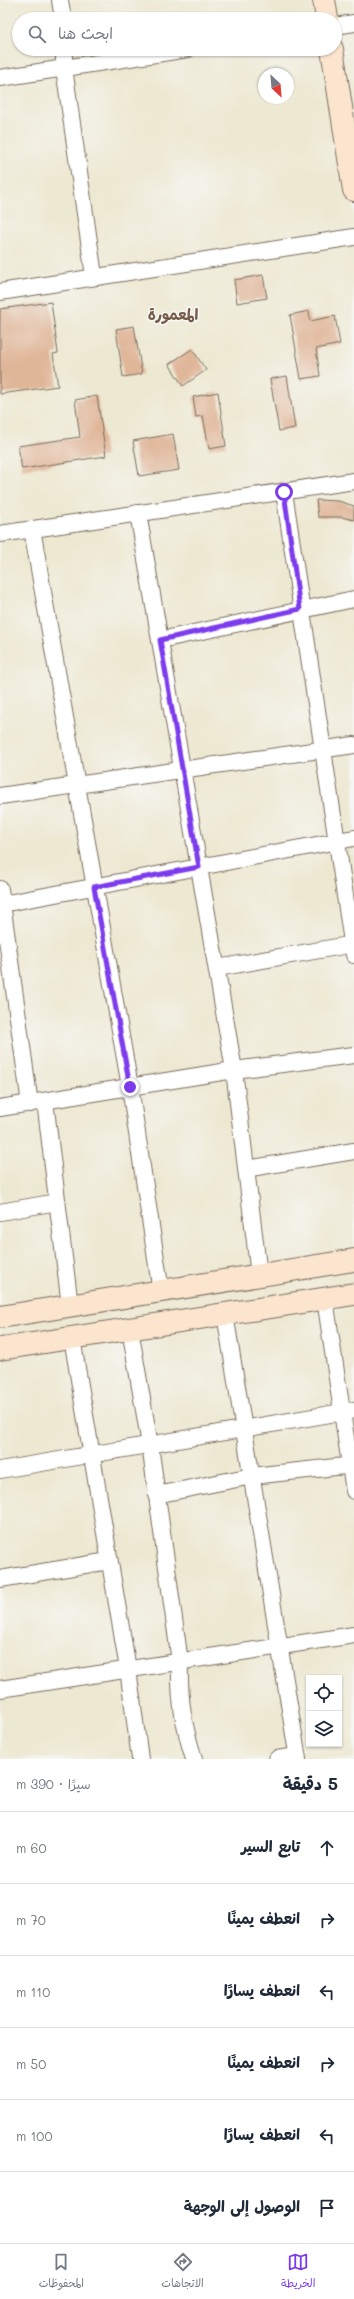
<!DOCTYPE html>
<html lang="ar">
<head>
<meta charset="utf-8">
<style>
	body { margin:0; font-family:Mali,"Playpen Sans Arabic",sans-serif; background:#f2f2f3; color:#1f2937; direction:rtl }
	.controls { position:absolute; right:12px; bottom:12px; display:grid; overflow:hidden; border-radius:0px; box-shadow:0 1px 3px #0004 }
	.controls button { width:36px; height:36px; display:grid; place-items:center; padding:0; border:0; border-bottom:1px solid #e0e1e3; background:#fff; color:#1f2937; font:20px sans-serif }
	.compass { position:absolute; left:258px; top:68px; width:36px; height:36px; border-radius:50%; background:#fff; box-shadow:0 1px 3px #0004; rotate:154deg }
	.stop { position:absolute; width:12px; height:12px; margin:-9px; border:3px solid #7c3aed; border-radius:50%; background:#fff }
	.stop.end { background:#7c3aed; border-color:#fff; box-shadow:0 1px 4px #0008 }
	.list { margin:0; padding:0; list-style:none }
	h2 { display:flex; justify-content:space-between; align-items:center; height:52px; margin:0; padding:0 16px; font-size:17px }
	h2 small { font-size:13px; font-weight:400; color:#747a83 }
	.list li { display:grid; grid-template-columns:26px 1fr auto; gap:12px; align-items:center; box-sizing:border-box; height:72px; padding:0 16px; border-top:1px solid #e0e1e3 }
	.list b { display:block; font-size:15px; white-space:nowrap }
	.list em { font-size:13px; font-style:normal; color:#747a83 }
	.icon { flex:none; width:22px; height:22px; fill:none; stroke:currentColor; stroke-width:2; stroke-linecap:round; stroke-linejoin:round }
	.map { position:relative; flex:none; width:354px; height:1759px; overflow:hidden; direction:ltr }
	.search { position:absolute; background:#fff; box-shadow:0 1px 3px #0004; left:12px; right:12px; top:12px; height:44px; display:flex; align-items:center; gap:10px; box-sizing:border-box; padding:0 14px; border-radius:22px; color:#747a83; font-size:15px }
	.sheet { height:484px; background:#fff }
	nav { display:flex; justify-content:space-around; align-items:center; box-sizing:border-box; height:56px; border-top:1px solid #e0e1e3; background:#fff; font-size:11px; color:#747a83 }
	nav a { display:grid; justify-items:center; gap:2px }
	nav .on { color:#7c3aed }
	.map>svg:first-child { display:block }
	.building { fill:#e0b699 }
	.lines { fill:none; stroke-linecap:round; stroke-linejoin:round }
	.street-casing { stroke:#796c5d; stroke-width:18 }
	.secondary-casing { stroke:#796c5d; stroke-width:24 }
	.street { stroke:#fff; stroke-width:16 }
	.secondary { stroke:#fbe5cf; stroke-width:22 }
	.route { stroke:#7c3aed; stroke-width:5 }
	.labels { text-anchor:middle; dominant-baseline:central; stroke-width:3; stroke-linejoin:round; paint-order:stroke }
	.district-label { font-size:15px; font-weight:bold; fill:#755b49; stroke:#f6f6f2 }
</style>
</head>
<body>
<div class="map">
<svg width="354" height="1759" viewBox="0 0 354 1759">
	<rect width="100%" height="100%" fill="#f6f6f2"/>
	<filter id="ink" filterUnits="userSpaceOnUse"><feTurbulence type="fractalNoise" baseFrequency=".025" numOctaves="2"/><feDisplacementMap in="SourceGraphic" scale="8" xChannelSelector="R" yChannelSelector="G"/><feConvolveMatrix kernelMatrix="1 2 1 2 8 2 1 2 1" color-interpolation-filters="sRGB"/></filter>
	<filter id="wash" filterUnits="userSpaceOnUse"><feTurbulence type="fractalNoise" baseFrequency=".012" numOctaves="4" result="noise"/><feDisplacementMap in="SourceGraphic" scale="16" xChannelSelector="R" yChannelSelector="G"/><feGaussianBlur stdDeviation="0.9" result="paint"/><feColorMatrix in="noise" values="0 0 0 0 0 0 0 0 0 0 0 0 0 0 0 0 0 1.4 0 .05"/><feComposite in="paint" operator="in"/></filter>
	<g filter="url(#wash)">
		<rect width="100%" height="100%" fill="#ede8d1"/>
		<g id="blocks">
			<g class="building">
				<polygon points="263,275 267,298 237,303 234,280"/>
				<polygon points="51,302 58,353 53,354 58,386 0,394 0,309"/>
				<polygon points="309,311 310,321 335,316 340,344 316,349 320,376 301,379 290,315"/>
				<polygon points="134,326 142,374 123,377 116,329"/>
				<polygon points="192,349 206,370 183,386 169,364"/>
				<polygon points="287,376 295,428 279,431 270,379"/>
				<polygon points="218,392 226,446 209,449 203,416 196,417 193,397"/>
				<polygon points="97,396 106,456 22,469 18,446 80,437 75,400"/>
				<polygon points="173,434 179,470 139,476 133,441"/>
				<polygon points="316,500 338,501 354,506 354,520 341,517 318,517"/>
			</g>
		</g>
	</g>
	<g filter="url(#ink)">
		<use href="#blocks" fill-opacity="0" stroke="#796c5d" stroke-width="1"/>
		<g class="lines">
			<g class="street-casing">
				<g id="street">
					<polyline points="60,0 63,19"/>
					<polyline points="335,26 354,23"/>
					<polyline points="64,49 64,68 94,276"/>
					<polyline points="0,78 188,49"/>
					<polyline points="0,292 354,237"/>
					<polyline points="284,492 354,955"/>
					<polyline points="138,513 234,1070 259,1275"/>
					<polyline points="32,529 130,1087 161,1292"/>
					<polyline points="0,534 354,481"/>
					<polyline points="160,640 354,599"/>
					<polyline points="0,796 354,745"/>
					<polyline points="0,889 30,1104"/>
					<polyline points="2,904 354,838"/>
					<polyline points="217,968 354,944"/>
					<polyline points="45,1101 70,1306"/>
					<polyline points="0,1108 234,1070 354,1055"/>
					<polyline points="246,1169 354,1151"/>
					<polyline points="0,1212 57,1202"/>
					<polyline points="325,1299 354,1491"/>
					<polyline points="225,1314 298,1759"/>
					<path d="M130,1329L150,1445L180,1662C179,1699 183,1724 194,1759"/>
					<polyline points="72,1338 128,1669 140,1759"/>
					<polyline points="0,1470 354,1410"/>
					<polyline points="156,1495 252,1476 354,1465"/>
					<polyline points="0,1579 109,1561"/>
					<polyline points="0,1689 354,1635"/>
					<polyline points="277,1759 297,1756"/>
				</g>
			</g>
			<g class="secondary-casing">
				<g id="secondary">
					<polyline points="324,0 327,19"/>
					<polyline points="332,49 354,190"/>
					<polyline points="0,1317 354,1260"/>
					<polyline points="0,1349 354,1294"/>
				</g>
			</g>
			<use href="#street" class="street"/>
			<use href="#secondary" class="secondary"/>
		</g>
	</g>
	<g class="lines" filter="url(#ink)">
		<polyline class="route" points="130,1087 94,887 199,867 160,640 300,609 284,492"/>
	</g>
	<g class="labels">
		<g class="district-label">
			<text x="173" y="314">المعمورة</text>
		</g>
	</g>
</svg>
<div class="controls">
<button><svg class="icon" aria-label="locate" viewBox="0 0 24 24"><circle cx="12" cy="12" r="6"/><path d="M12 2v4M12 18v4M2 12h4M18 12h4"/></svg></button>
<button><svg class="icon" aria-label="layers" viewBox="0 0 24 24"><path d="M12 4l9 5-9 5-9-5zM3 14l9 5 9-5"/></svg></button>
</div>
<svg class="compass" viewBox="-18 -18 36 36"><path d="M0-13l5 13h-10z" fill="#e53935"/><path d="M0 13l5-13h-10z" fill="#747a83"/></svg>
<div class="stop" style="left:284px;top:492px"></div>
<div class="stop end" style="left:130px;top:1087px"></div>
<div class="search"><svg class="icon" aria-label="search" viewBox="0 0 24 24"><circle cx="10" cy="10" r="6"/><path d="M15 15l6 6"/></svg>ابحث هنا</div>
</div>
<section class="sheet">
<h2>5 دقيقة<small>سيرًا · 390 m</small></h2>
<ul class="list">
<li><svg class="icon" aria-label="ahead" viewBox="0 0 24 24"><path d="M12 20V5M6 11l6-6 6 6"/></svg><div><b>تابع السير</b></div><em>60 m</em></li>
<li><svg class="icon" aria-label="right" viewBox="0 0 24 24"><path d="M7 20v-9h11M14 6l5 5-5 5"/></svg><div><b>انعطف يمينًا</b></div><em>70 m</em></li>
<li><svg class="icon" aria-label="left" viewBox="0 0 24 24"><path d="M17 20v-9H6M10 6l-5 5 5 5"/></svg><div><b>انعطف يسارًا</b></div><em>110 m</em></li>
<li><svg class="icon" aria-label="right" viewBox="0 0 24 24"><path d="M7 20v-9h11M14 6l5 5-5 5"/></svg><div><b>انعطف يمينًا</b></div><em>50 m</em></li>
<li><svg class="icon" aria-label="left" viewBox="0 0 24 24"><path d="M17 20v-9H6M10 6l-5 5 5 5"/></svg><div><b>انعطف يسارًا</b></div><em>100 m</em></li>
<li><svg class="icon" aria-label="arrive" viewBox="0 0 24 24"><path d="M6 21V4h12l-3 4 3 4H6"/></svg><div><b>الوصول إلى الوجهة</b></div></li>
</ul>
</section>
<nav>
<a class="on"><svg class="icon" aria-label="map" viewBox="0 0 24 24"><path d="M3 6l6-2 6 2 6-2v14l-6 2-6-2-6 2zM9 4v14M15 6v14"/></svg>الخريطة</a>
<a><svg class="icon" aria-label="directions" viewBox="0 0 24 24"><path d="M12 3l9 9-9 9-9-9zM9 14v-3h6M13 9l2 2-2 2"/></svg>الاتجاهات</a>
<a><svg class="icon" aria-label="saved" viewBox="0 0 24 24"><path d="M7 4h10v16l-5-4-5 4z"/></svg>المحفوظات</a>
</nav>
</body>
</html>
